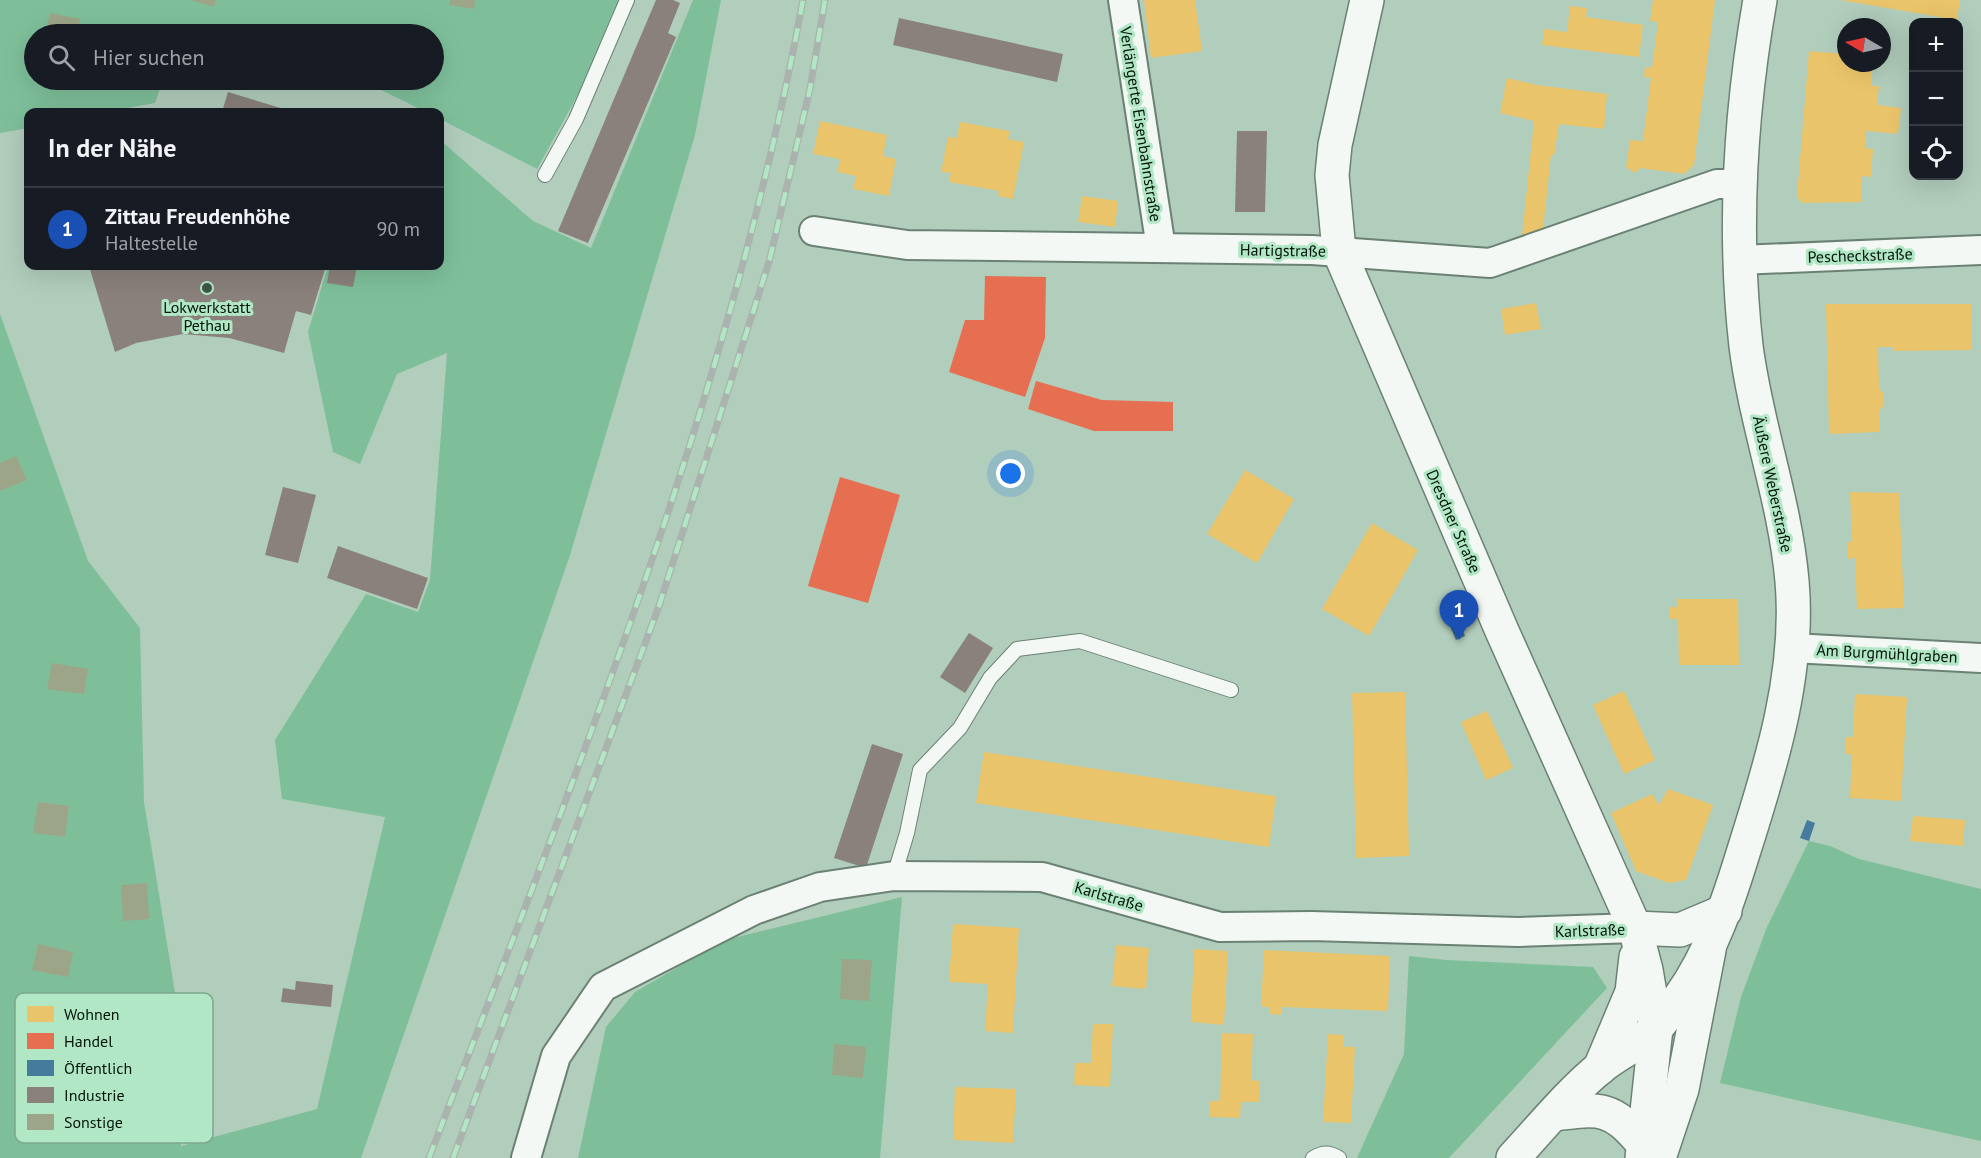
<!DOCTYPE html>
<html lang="de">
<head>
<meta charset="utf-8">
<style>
	body { margin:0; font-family:"PT Sans",sans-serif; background:#20242c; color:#f1f3f6 }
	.controls { position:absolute; right:18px; top:18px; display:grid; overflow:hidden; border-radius:12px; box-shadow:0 6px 24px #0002 }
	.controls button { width:54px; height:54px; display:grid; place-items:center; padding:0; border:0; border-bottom:2px solid #363941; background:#171b24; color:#f1f3f6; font:30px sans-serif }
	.compass { position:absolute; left:1837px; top:18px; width:54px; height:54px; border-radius:50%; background:#171b24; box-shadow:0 6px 24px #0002; rotate:279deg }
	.you { position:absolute; left:1011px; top:474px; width:21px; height:21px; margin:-15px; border:4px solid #fff; border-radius:50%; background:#1a73e8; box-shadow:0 0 0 9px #1a73e833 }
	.badge { display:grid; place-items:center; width:39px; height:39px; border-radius:50%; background:#a1aca8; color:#fff; font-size:20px; font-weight:700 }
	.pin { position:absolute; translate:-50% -50px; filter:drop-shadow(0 2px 3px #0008) }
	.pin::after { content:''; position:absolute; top:32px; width:21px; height:18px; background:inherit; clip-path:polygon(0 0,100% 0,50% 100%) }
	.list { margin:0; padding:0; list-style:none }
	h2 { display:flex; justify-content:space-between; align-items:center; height:78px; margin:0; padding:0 24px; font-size:26px }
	h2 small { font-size:20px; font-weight:400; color:#9ea1a6 }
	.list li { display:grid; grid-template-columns:39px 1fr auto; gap:18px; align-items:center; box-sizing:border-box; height:84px; padding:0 24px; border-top:2px solid #363941 }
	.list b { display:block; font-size:22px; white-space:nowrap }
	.list p { margin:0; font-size:20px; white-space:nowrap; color:#9ea1a6 }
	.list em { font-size:20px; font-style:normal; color:#9ea1a6 }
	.icon { flex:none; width:33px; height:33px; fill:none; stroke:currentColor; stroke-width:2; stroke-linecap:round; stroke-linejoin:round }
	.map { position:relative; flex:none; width:1981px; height:1158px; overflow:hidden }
	.search { position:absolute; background:#171b24; box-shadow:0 6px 24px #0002; left:24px; top:24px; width:420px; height:66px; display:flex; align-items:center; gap:15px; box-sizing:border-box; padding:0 21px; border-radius:33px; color:#9ea1a6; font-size:22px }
	.panel { position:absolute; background:#171b24; box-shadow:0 6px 24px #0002; left:24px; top:108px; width:420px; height:162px; border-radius:12px }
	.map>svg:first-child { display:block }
	.green { fill:#7ebf9a }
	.homes { fill:#e9c46a }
	.shops { fill:#e76f51 }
	.public { fill:#457b9d }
	.industry { fill:#8a817c }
	.building { fill:#9da588 }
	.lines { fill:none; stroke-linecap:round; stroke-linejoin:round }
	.service-casing { stroke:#6b8174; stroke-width:16 }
	.minor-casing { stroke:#6b8174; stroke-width:32 }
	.secondary-casing { stroke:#6b8174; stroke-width:36 }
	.primary-casing { stroke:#6b8174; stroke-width:36 }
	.service { stroke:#f3f8f5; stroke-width:14 }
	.minor { stroke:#f3f8f5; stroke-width:28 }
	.secondary { stroke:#f3f8f5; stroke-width:33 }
	.primary { stroke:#f3f8f5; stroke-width:33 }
	.rail-casing { stroke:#abb3ae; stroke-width:7 }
	.rail { stroke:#b1e7c5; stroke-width:4.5; stroke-dasharray:14; stroke-linecap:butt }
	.poi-dot { fill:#3f5548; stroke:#b1e7c5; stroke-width:2 }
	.labels { text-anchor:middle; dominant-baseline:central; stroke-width:6; stroke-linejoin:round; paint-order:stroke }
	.street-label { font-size:16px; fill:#021409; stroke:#b1e7c5 }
	.poi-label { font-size:16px; fill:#021409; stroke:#b1e7c5 }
	.key { fill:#b1e7c5; stroke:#7ca88d; stroke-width:1.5 }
	.key-label { font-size:16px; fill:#021409 }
</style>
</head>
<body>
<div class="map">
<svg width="1981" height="1158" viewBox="0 0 1981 1158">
	<rect width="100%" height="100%" fill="#b1cdbc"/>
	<g class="green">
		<polygon points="0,0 622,0 603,49 537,169 440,119 440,112 426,112 361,80 434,80 434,34 237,34 207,25 190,34 34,34 34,80 163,80 155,103 105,112 28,112 28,128 0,133"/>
		<polygon points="693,0 721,0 695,135 570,555 361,1158 0,1158 0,314 88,561 140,628 144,802 176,999 181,1146 317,1109 385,817 282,799 275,740 366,594 418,612 430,580 447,353 397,374 360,464 333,452 308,332 328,266 440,266 440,140 533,221 591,248"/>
		<polygon points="1809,841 1830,846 1859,859 1981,889 1981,1141 1720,1083 1741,997 1767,927"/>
		<polygon points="902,897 880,1158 578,1158 606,1027 635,992 725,940"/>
		<polygon points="1409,956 1446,960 1593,967 1607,988 1449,1158 1357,1158 1404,1054"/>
	</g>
	<g class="homes">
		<polygon points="1144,0 1195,0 1202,51 1151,58"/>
		<polygon points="1653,0 1715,0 1694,165 1684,174 1640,168 1635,173 1626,167 1630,140 1643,141 1651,78 1644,77 1645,67 1652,68 1658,22 1650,21"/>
		<polygon points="1840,0 1960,0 1957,20"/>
		<polygon points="1570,6 1587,8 1586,17 1643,25 1639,57 1542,45 1544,29 1567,32"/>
		<polygon points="1809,51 1846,54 1846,63 1873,63 1871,86 1879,86 1877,105 1901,108 1898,134 1866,131 1865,148 1873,149 1871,177 1862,176 1861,202 1802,203 1797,196"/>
		<polygon points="1507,78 1537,85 1607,94 1604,129 1559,124 1554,156 1551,155 1542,239 1521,246 1534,121 1500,113"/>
		<polygon points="820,121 887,135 883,156 896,159 889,196 853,189 856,176 837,172 840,159 813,154"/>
		<polygon points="960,122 1010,131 1008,139 1024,142 1013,199 998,196 999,191 949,182 951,173 941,172 948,137 957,138"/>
		<polygon points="1082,196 1118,201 1115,227 1078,222"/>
		<polygon points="1536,303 1541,329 1505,335 1501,309"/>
		<polygon points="1826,304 1971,304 1972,350 1893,351 1893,347 1878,347 1879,389 1884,393 1884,406 1879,410 1879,432 1829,434"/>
		<polygon points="1245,470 1294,499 1257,563 1207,534"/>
		<polygon points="1850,492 1899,493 1904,608 1857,609 1855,558 1848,559 1847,542 1852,542"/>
		<polygon points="1372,523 1418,550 1369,636 1322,609"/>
		<polygon points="1677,599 1738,599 1739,665 1679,665 1678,619 1670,619 1670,607 1677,607"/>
		<polygon points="1624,691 1655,760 1624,774 1593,705"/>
		<polygon points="1405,692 1409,856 1356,858 1352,693"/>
		<polygon points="1855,694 1907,697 1901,801 1850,798 1852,754 1845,754 1846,737 1853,737"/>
		<polygon points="1487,711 1513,768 1486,780 1461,722"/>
		<polygon points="984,752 1276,796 1269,847 976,803"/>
		<polygon points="1668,789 1713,805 1686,880 1669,883 1636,871 1611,813 1652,794 1659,805"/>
		<polygon points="1913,816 1965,820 1963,846 1910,841"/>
		<polygon points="953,924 1019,928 1013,1033 985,1031 988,984 949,982"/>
		<polygon points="1116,945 1149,948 1146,989 1112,986"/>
		<polygon points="1194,949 1228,951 1224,1025 1191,1022"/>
		<polygon points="1264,950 1390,956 1388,1011 1282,1007 1282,1015 1269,1014 1269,1007 1261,1007"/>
		<polygon points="1093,1024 1113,1024 1110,1087 1074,1085 1075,1063 1091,1063"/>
		<polygon points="1222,1033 1253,1034 1251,1080 1259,1081 1259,1102 1241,1102 1240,1118 1209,1117 1209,1101 1220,1101"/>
		<polygon points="1328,1034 1344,1035 1344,1047 1355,1047 1351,1123 1323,1122"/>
		<polygon points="955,1087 1016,1089 1013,1143 953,1140"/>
	</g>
	<g class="shops">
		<polygon points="985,276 1046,277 1045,338 1025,397 949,372 965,320 984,320"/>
		<polygon points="1036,381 1102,400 1173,402 1173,431 1094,431 1028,409"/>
		<polygon points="840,477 900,495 868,603 808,586"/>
	</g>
	<g class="public">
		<polygon points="1456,615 1465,636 1456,640 1447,619"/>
		<polygon points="1807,820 1815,823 1809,841 1800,838"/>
	</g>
	<g class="industry">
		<polygon points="656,0 673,0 680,3 668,33 676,37 588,243 558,231"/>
		<polygon points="899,18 1063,54 1057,82 893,45"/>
		<polygon points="228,92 294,112 222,112"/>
		<polygon points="1237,131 1267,131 1265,212 1235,212"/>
		<polygon points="89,266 326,266 311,315 296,311 284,353 229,338 183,334 136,343 115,352"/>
		<polygon points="330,266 357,266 353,287 327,283"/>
		<polygon points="283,487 316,495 298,563 265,555"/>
		<polygon points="338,546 428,578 417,609 327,578"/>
		<polygon points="969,633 993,648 965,693 940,677"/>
		<polygon points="872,744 903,754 866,868 834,858"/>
		<polygon points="296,981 333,985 331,1007 281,1002 283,988 295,990"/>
	</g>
	<g class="building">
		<polygon points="190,0 216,0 214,7"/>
		<polygon points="450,0 475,0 474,9 449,5"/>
		<polygon points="50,13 80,19 77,34 45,34"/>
		<polygon points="16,456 27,480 0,491 0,463"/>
		<polygon points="52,663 88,669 84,694 47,689"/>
		<polygon points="38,802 69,806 65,837 33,833"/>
		<polygon points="147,883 149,919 123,921 121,885"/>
		<polygon points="38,944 73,952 68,977 32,970"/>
		<polygon points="842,959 872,960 869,1001 840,999"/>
		<polygon points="834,1044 866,1047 863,1078 832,1075"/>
	</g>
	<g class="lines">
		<g class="service-casing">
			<g id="service">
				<polyline points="545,175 576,119 627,0"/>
				<polyline points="894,876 907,833 920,770 960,728 990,678 1017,649 1080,641 1231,690"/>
				<path d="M1313,1158C1323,1152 1329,1152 1339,1158"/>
			</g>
		</g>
		<g class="minor-casing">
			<g id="minor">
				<polyline points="1123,0 1161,248"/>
				<polyline points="814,231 907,245 1312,250 1490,263 1717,184 1739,184"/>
				<polyline points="1739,260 1981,250"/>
				<polyline points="1792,648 1981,658"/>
				<polyline points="526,1158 556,1056 603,987 754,910 820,887 894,876 1042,877 1220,927 1311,926 1518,932 1635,928"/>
			</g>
		</g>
		<g class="secondary-casing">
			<g id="secondary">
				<path d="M1554,1114C1602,1108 1612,1107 1643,1144"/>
				<polyline points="1642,1158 1656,1028"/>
				<polyline points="1659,1158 1682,1089 1709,950"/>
			</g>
		</g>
		<g class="primary-casing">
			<g id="primary">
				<polyline points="1367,0 1335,145 1332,175 1339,251 1502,631 1635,928 1646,970 1656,1028"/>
				<polyline points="1635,928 1680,930 1725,911"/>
				<polyline points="1600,1068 1632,992 1636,957"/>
				<path d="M1513,1158C1541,1128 1569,1093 1601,1067C1618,1053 1642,1043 1657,1027C1665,1018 1673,1007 1680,997C1712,952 1729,899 1745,847C1772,762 1800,671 1792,581C1785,501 1756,425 1746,346C1733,230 1740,114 1760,0"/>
			</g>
		</g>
		<use href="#service" class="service"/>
		<use href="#minor" class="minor"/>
		<use href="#secondary" class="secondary"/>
		<use href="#primary" class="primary"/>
		<g class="rail-casing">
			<g id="rail">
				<path d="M429,1158C573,780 730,400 803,0"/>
				<polyline points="453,1158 659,606 769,262 810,89 825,0"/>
			</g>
		</g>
		<use href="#rail" class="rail"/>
	</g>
	<circle class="poi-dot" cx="207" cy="288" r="6"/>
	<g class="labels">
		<g class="street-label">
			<text transform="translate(1141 124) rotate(81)">Verlängerte Eisenbahnstraße</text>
			<text transform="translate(1283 250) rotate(1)">Hartigstraße</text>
			<text transform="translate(1860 255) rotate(-2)">Pescheckstraße</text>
			<text transform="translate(1773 484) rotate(78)">Äußere Weberstraße</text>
			<text transform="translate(1454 521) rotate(66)">Dresdner Straße</text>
			<text transform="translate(1887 653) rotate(3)">Am Burgmühlgraben</text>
			<text transform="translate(1109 896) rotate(16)">Karlstraße</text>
			<text transform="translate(1590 930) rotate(-2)">Karlstraße</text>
		</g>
		<g class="poi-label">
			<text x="207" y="307">Lokwerkstatt<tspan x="207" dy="18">Pethau</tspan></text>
		</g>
	</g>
	<rect x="15" y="993" width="198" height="150" rx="9" class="key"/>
	<rect x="27" y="1006" width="27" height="16" fill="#e9c46a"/>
	<rect x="27" y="1033" width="27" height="16" fill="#e76f51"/>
	<rect x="27" y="1060" width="27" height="16" fill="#457b9d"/>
	<rect x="27" y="1087" width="27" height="16" fill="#8a817c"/>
	<rect x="27" y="1114" width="27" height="16" fill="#9da588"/>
	<g class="key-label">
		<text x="64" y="1020">Wohnen</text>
		<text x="64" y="1047">Handel</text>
		<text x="64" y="1074">Öffentlich</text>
		<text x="64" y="1101">Industrie</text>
		<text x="64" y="1128">Sonstige</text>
	</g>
</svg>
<div class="controls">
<button>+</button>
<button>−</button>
<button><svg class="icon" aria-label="locate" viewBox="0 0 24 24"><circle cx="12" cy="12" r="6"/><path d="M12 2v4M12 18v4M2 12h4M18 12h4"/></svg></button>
</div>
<svg class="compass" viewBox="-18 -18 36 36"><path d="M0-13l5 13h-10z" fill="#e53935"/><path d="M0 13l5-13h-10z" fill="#9ea1a6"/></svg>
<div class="you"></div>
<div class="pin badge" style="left:1459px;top:640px;background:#1a4fb4">1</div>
<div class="search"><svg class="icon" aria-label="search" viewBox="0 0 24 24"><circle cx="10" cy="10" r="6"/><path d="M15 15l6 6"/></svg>Hier suchen</div>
<section class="panel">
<h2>In der Nähe<small></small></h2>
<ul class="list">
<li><span class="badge" style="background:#1a4fb4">1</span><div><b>Zittau Freudenhöhe</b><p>Haltestelle</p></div><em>90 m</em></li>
</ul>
</section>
</div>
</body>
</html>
